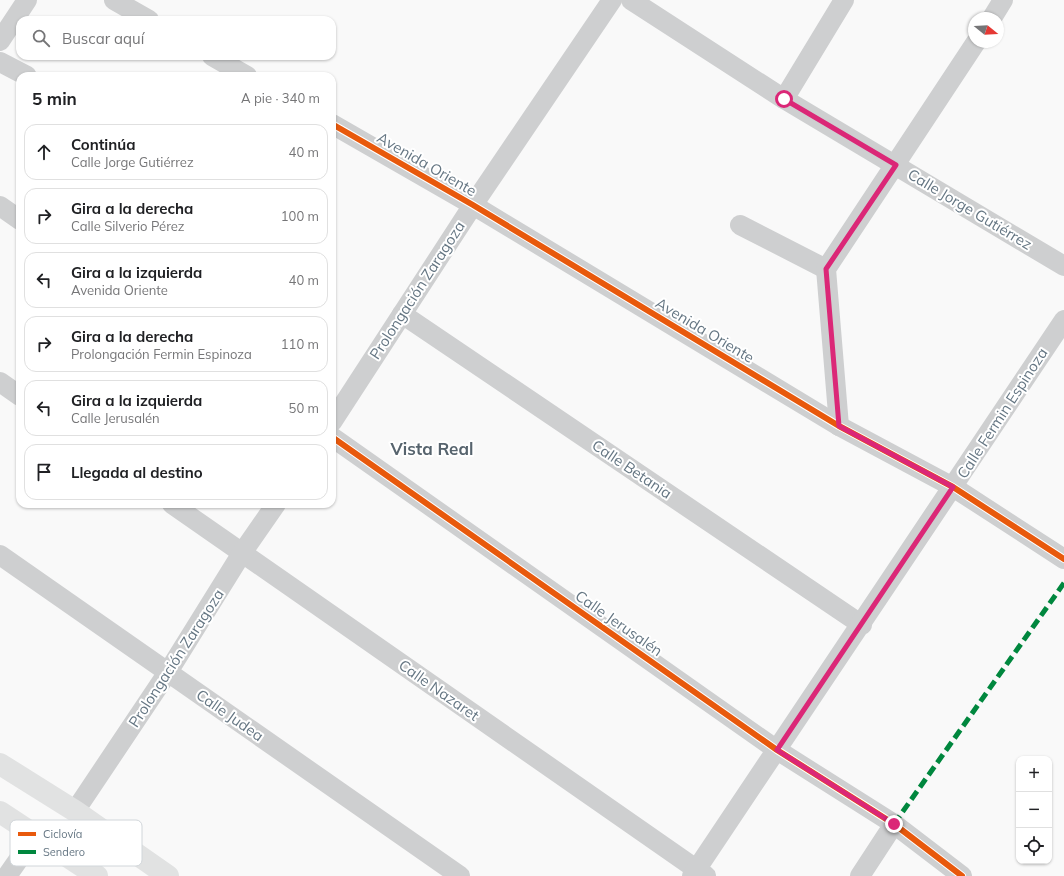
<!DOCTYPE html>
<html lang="es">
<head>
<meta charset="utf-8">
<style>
	body { margin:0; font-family:Mulish,sans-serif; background:#f2f2f2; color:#202124 }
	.controls { position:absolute; right:12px; bottom:12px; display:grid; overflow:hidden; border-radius:8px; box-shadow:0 1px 3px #0004 }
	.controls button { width:36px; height:36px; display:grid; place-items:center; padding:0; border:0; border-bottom:1px solid #e0e0e0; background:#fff; color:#202124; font:20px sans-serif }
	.compass { position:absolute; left:968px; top:12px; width:36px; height:36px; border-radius:50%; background:#fff; box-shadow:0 1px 3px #0004; rotate:108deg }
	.stop { position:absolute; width:12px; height:12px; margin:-9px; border:3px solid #db2777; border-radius:50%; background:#fff }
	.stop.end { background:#db2777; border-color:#fff; box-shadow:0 1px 4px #0008 }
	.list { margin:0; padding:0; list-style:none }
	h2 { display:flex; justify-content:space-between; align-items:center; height:52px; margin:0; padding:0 16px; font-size:17px }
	h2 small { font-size:13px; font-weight:400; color:#757577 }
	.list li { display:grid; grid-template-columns:26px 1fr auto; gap:12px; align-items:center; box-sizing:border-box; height:56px; margin:0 8px 8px; padding:0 8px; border:1px solid #e0e0e0; border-radius:12px }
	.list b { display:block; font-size:15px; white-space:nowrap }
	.list p { margin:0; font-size:13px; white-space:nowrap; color:#757577 }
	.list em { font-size:13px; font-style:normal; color:#757577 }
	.icon { flex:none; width:22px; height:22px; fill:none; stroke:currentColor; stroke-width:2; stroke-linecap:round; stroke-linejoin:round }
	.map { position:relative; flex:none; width:1064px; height:876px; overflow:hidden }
	.search { position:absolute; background:#fff; box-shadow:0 1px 3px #0004; left:16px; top:16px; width:320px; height:44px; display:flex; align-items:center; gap:10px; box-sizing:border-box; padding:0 14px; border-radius:12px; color:#757577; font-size:15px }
	.panel { position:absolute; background:#fff; box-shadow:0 1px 3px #0004; left:16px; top:72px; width:320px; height:436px; border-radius:12px }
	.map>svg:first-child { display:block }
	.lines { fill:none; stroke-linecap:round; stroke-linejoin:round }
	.minor { stroke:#cecfd0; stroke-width:20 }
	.major { stroke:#e1e2e2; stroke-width:22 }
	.quiet { stroke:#00873e; stroke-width:5; stroke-dasharray:10 5; stroke-linecap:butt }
	.cycleway-casing { stroke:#fff; stroke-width:8 }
	.cycleway { stroke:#e8590c; stroke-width:6 }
	.route { stroke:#db2777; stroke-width:5 }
	.labels { text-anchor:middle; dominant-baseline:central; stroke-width:4; stroke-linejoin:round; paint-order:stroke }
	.street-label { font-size:15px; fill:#657683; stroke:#fff }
	.quarter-label { font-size:17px; font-weight:bold; fill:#57646e; stroke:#fff }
	.key { fill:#fff; stroke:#d1d6da; stroke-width:1 }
	.key-label { font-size:11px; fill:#657683 }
</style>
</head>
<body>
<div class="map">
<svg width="1064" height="876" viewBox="0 0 1064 876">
	<rect width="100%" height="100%" fill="#f9f9f9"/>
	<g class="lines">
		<g class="minor">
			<polyline points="114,0 149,20"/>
			<polyline points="631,0 784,99 1064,266"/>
			<polyline points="992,18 1003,0"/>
			<polyline points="0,41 27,0"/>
			<polyline points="212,56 247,76"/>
			<polyline points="0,62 27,76"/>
			<polyline points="784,99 844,0"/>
			<polyline points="332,124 473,205 839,426 953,487 1064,559"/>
			<polyline points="0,206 20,220"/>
			<polyline points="740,225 826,269"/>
			<polyline points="402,314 862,625"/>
			<polyline points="0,382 20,396"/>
			<polyline points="332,422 473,205 612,0"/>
			<polyline points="839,426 826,269 976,42"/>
			<polyline points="332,437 777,750 894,824 962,876"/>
			<polyline points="172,504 706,876"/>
			<polyline points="0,555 460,876"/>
			<polyline points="75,811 168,672 242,553 276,504"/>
			<polyline points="7,876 35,836"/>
			<polyline points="692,876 1064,320"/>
			<polyline points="860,876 894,824"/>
		</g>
		<g class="major">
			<polyline points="0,764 75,811 168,876"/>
			<polyline points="0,812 97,876"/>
		</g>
		<polyline class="quiet" points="894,824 1064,583"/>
		<g class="cycleway-casing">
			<g id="cycleway">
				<polyline points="332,124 473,205 839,426 953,487 1064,559"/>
				<polyline points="332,437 777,750 894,824 962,876"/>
			</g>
		</g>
		<use href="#cycleway" class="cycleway"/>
	</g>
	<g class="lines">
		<polyline class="route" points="784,99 896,165 826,269 839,426 953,487 777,750 894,824"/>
	</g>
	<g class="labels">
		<g class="street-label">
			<text transform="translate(427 164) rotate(30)">Avenida Oriente</text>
			<text transform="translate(970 209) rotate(31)">Calle Jorge Gutiérrez</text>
			<text transform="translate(417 290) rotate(-57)">Prolongación Zaragoza</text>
			<text transform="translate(705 330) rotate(31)">Avenida Oriente</text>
			<text transform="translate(1002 413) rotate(-57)">Calle Fermin Espinoza</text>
			<text transform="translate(632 469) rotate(34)">Calle Betania</text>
			<text transform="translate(619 623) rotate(35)">Calle Jerusalén</text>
			<text transform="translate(176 658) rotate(-57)">Prolongación Zaragoza</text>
			<text transform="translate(439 690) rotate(35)">Calle Nazaret</text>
			<text transform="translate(230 715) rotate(35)">Calle Judea</text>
		</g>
		<g class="quarter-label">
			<text x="432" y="448">Vista Real</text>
		</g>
	</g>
	<rect x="10" y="820" width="132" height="46" rx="6" class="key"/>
	<rect x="18" y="832" width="18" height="4" fill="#e8590c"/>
	<rect x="18" y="850" width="18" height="4" fill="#00873e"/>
	<g class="key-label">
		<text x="43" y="838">Ciclovía</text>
		<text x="43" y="856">Sendero</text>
	</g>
</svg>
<div class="controls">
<button>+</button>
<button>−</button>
<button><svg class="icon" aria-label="locate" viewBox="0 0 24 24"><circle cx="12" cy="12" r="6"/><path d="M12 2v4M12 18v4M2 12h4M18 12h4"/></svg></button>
</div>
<svg class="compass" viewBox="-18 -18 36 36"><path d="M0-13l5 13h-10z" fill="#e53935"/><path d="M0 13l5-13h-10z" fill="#757577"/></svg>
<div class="stop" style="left:784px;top:99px"></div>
<div class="stop end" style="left:894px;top:824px"></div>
<div class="search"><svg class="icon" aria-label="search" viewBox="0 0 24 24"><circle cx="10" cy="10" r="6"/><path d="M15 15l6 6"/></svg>Buscar aquí</div>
<section class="panel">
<h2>5 min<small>A pie · 340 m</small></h2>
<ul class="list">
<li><svg class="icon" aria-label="ahead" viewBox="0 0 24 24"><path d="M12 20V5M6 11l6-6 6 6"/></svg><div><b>Continúa</b><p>Calle Jorge Gutiérrez</p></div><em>40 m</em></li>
<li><svg class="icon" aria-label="right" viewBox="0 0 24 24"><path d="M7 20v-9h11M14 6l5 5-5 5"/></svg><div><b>Gira a la derecha</b><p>Calle Silverio Pérez</p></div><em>100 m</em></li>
<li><svg class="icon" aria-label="left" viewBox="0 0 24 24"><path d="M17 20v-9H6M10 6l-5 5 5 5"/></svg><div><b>Gira a la izquierda</b><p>Avenida Oriente</p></div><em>40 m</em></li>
<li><svg class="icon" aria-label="right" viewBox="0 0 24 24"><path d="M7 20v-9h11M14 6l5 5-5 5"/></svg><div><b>Gira a la derecha</b><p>Prolongación Fermin Espinoza</p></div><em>110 m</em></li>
<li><svg class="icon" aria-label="left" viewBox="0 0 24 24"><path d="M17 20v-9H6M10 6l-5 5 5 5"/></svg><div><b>Gira a la izquierda</b><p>Calle Jerusalén</p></div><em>50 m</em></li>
<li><svg class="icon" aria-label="arrive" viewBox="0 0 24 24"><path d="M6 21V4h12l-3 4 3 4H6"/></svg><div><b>Llegada al destino</b></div></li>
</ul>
</section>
</div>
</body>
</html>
